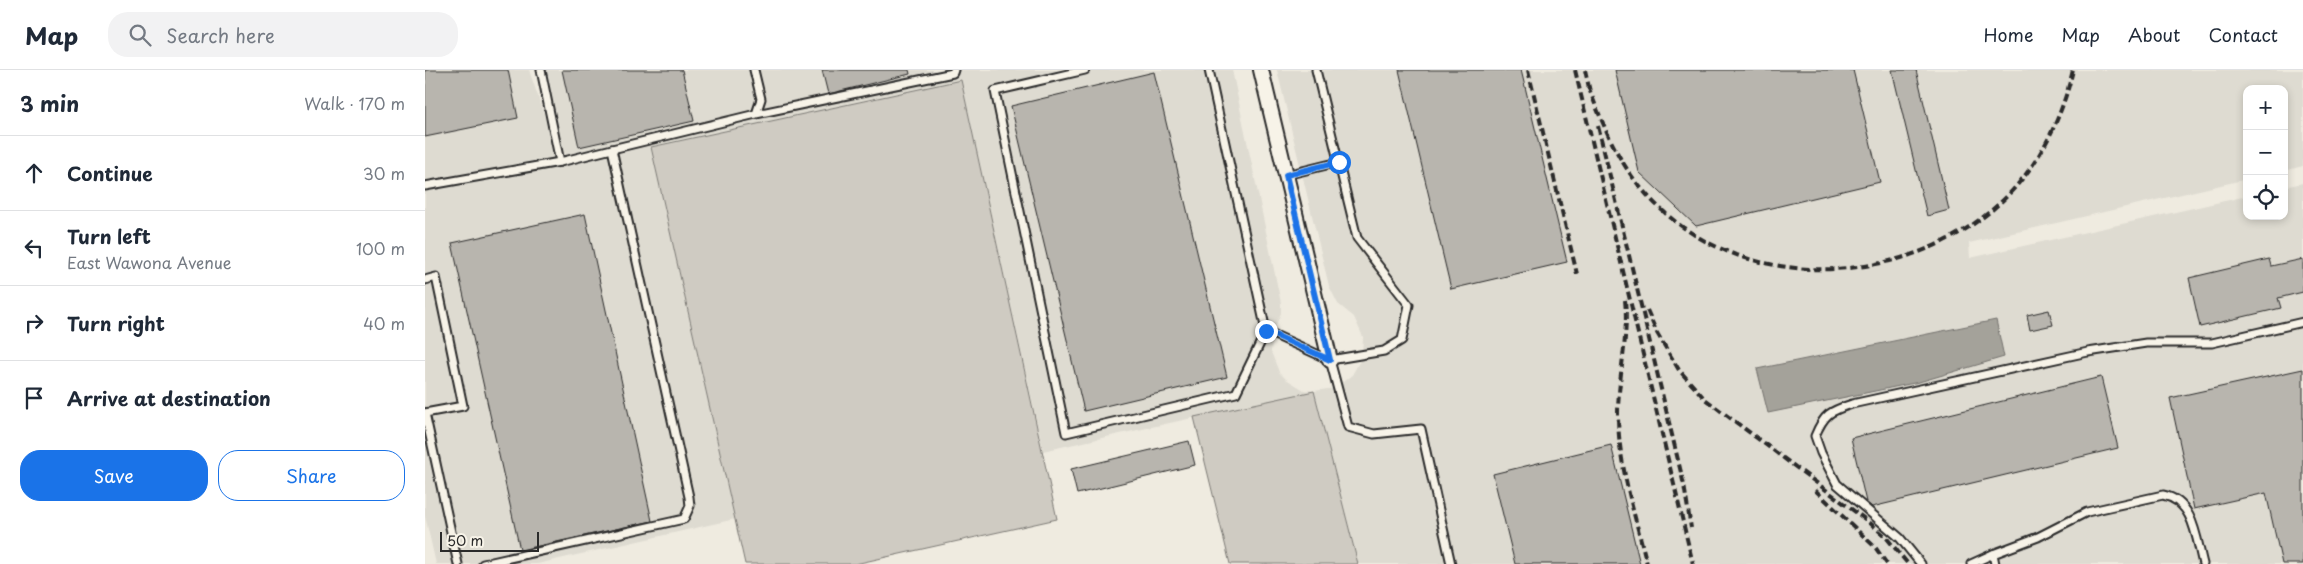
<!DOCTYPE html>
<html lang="en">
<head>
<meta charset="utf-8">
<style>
	body { margin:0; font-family:"Playpen Sans",sans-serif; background:#f2f2f3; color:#1f2937 }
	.controls { position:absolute; right:15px; top:15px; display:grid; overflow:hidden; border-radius:10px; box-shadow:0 2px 8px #0003 }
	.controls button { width:45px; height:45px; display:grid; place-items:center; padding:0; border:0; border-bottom:1px solid #e0e1e3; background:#fff; color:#1f2937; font:25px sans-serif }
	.scale { position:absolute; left:15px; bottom:12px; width:99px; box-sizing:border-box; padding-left:5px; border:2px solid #2b2b2b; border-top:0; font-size:14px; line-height:18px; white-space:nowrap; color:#2b2b2b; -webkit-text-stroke:4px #f7f3e8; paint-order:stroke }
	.stop { position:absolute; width:15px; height:15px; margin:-11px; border:4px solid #1a73e8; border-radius:50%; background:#fff }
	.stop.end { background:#1a73e8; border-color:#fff; box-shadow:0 1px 5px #0008 }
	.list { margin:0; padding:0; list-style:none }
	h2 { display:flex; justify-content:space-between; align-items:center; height:65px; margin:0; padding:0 20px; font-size:21px }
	h2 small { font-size:16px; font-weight:400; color:#747a83 }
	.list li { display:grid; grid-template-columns:32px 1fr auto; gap:15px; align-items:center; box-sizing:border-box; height:75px; padding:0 20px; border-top:1px solid #e0e1e3 }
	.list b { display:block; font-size:19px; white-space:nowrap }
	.list p { margin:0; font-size:16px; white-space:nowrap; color:#747a83 }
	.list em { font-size:16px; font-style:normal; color:#747a83 }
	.actions { display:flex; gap:10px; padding:15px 20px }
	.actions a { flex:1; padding:11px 0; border:1px solid #1a73e8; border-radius:20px; text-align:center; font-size:18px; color:#1a73e8 }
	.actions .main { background:#1a73e8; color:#fff }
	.icon { flex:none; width:28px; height:28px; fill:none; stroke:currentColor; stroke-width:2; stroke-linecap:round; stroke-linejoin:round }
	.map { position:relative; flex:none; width:1878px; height:494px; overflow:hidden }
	header { display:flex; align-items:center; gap:30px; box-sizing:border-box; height:70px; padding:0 25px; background:#fff; border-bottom:1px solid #e0e1e3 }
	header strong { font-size:24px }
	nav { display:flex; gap:28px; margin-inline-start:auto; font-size:18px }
	.search { width:350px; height:45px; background:#f2f2f3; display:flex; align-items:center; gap:12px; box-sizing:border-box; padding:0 18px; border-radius:20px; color:#747a83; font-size:19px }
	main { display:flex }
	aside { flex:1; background:#fff }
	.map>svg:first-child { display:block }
	.built { fill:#dedbd1 }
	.green { fill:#cfcbc2; stroke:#7d7b76 }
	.water { fill:#a4a29a; stroke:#74726e }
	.building { fill:#b8b5ae; stroke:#2b2b2b }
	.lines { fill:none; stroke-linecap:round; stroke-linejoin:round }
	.lane-casing { stroke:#2b2b2b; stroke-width:11 }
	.street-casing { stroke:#2b2b2b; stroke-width:18 }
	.lane { stroke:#f7f3e8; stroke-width:7 }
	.street { stroke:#f7f3e8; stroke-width:14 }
	.rail { stroke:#2b2b2b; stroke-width:4; stroke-dasharray:8 4; stroke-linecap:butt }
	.route { stroke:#1a73e8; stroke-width:6 }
</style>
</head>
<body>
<header>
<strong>Map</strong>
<div class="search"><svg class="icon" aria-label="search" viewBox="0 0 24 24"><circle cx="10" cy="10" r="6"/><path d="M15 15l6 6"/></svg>Search here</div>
<nav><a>Home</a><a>Map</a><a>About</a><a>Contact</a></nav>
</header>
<main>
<aside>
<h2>3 min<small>Walk · 170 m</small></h2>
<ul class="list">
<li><svg class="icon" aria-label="ahead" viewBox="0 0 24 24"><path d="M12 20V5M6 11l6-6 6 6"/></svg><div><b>Continue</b></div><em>30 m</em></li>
<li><svg class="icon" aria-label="left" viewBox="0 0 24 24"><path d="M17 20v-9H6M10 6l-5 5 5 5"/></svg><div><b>Turn left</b><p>East Wawona Avenue</p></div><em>100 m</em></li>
<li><svg class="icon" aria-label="right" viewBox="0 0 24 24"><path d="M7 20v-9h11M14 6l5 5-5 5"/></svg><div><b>Turn right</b></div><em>40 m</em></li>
<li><svg class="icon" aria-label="arrive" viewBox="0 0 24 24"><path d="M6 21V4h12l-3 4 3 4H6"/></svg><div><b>Arrive at destination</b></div></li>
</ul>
<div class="actions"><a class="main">Save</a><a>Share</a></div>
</aside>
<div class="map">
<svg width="1878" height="494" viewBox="0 0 1878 494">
	<rect width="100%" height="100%" fill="#efebe0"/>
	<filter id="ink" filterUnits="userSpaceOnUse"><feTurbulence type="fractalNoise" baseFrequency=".02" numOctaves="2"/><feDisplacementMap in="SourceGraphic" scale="10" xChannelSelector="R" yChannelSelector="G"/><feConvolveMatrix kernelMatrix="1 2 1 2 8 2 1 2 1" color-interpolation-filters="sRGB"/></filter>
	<g filter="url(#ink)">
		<polygon class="built" points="0,0 104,0 131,79 110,0 807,0 856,233 856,243 848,262 846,282 854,302 861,309 879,320 889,321 910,318 927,305 937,287 938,267 929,247 913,234 904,216 852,0 1878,0 1878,96 1859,101 1859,19 1822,19 1822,109 1544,173 1545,188 1822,126 1822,146 1859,146 1859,117 1878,113 1878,494 933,494 889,321 618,381 536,10 226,77 310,449 112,494 11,494 0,446"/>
		<g class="green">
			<polygon points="536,10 632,449 430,494 320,494 226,77"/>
			<polygon points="889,321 933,494 805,494 769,347"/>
		</g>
		<polygon class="water" points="1571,250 1579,287 1494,312 1343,343 1332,299"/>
		<g class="building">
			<polygon points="0,0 83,0 93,48 0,67"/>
			<polygon points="137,0 257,0 269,51 154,77"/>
			<polygon points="397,0 484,0 485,4 403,24"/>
			<polygon points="974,0 1096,0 1142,192 1026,219"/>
			<polygon points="1190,0 1428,0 1455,112 1271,156 1214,102"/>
			<polygon points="1467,0 1491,0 1524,140 1502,146"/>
			<polygon points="729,2 802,307 659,341 586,36"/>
			<polygon points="160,144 227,451 95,480 27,173"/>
			<polygon points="1844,189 1846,196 1878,189 1878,222 1853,228 1856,238 1775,257 1764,208"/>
			<polygon points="1624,240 1628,255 1605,260 1602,245"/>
			<polygon points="1878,299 1878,494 1857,494 1841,423 1769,439 1745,328"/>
			<polygon points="1676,307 1693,378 1447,437 1441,432 1426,368"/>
			<polygon points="764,371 770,395 652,424 646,399"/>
			<polygon points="1186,375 1215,494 1090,494 1068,404"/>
		</g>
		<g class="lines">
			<g class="lane-casing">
				<g id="lane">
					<polyline points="660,0 570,21 641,363 811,323 841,261 784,0"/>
					<polyline points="331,44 528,3 529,0"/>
					<polyline points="135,92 187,79"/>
					<polyline points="861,105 914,92"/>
					<polyline points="0,116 135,92 116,0"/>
					<polyline points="0,210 11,207 38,336 0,343"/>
					<polyline points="841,261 905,290 959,281 977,270 984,235 932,168 891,0"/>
					<polyline points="905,290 923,357 949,364 996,359 1026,494"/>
					<polyline points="0,343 33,494"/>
					<polyline points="58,494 259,449 265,436 264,427 187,79 331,44 336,29 329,0"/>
					<path d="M1496,494L1475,468L1412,414L1396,383L1390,366C1399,344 1405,341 1427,334L1663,282L1721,273H1787L1878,252"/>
					<polyline points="1546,494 1568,484"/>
					<path d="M1570,494L1568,484L1613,467L1662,442L1738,425C1769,431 1771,468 1778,494"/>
				</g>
			</g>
			<g class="street-casing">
				<polyline id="street" points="836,0 905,290"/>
			</g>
			<use href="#lane" class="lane"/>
			<use href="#street" class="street"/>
			<g class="rail">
				<polyline points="1103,0 1152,204"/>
				<polyline points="1150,0 1268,494"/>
				<polyline points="1160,0 1165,22"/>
				<path d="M1163,16C1182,65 1198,105 1238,141C1332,228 1499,214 1585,123C1618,88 1637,46 1648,0"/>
				<polyline points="1173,56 1259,415 1266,458"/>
				<path d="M1200,230C1204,268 1193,306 1193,344C1193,394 1210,445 1222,494"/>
				<polyline points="1222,240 1232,263 1254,300 1280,329 1445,453 1460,466 1483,494"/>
				<polyline points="1390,420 1450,477 1462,494"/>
			</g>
		</g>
	</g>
	<g class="lines" filter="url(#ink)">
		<polyline class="route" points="841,261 905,290 861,105 914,92"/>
	</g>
</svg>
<div class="controls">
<button>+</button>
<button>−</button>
<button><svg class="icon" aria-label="locate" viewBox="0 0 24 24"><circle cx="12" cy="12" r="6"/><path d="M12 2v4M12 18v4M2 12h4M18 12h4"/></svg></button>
</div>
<div class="scale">50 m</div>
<div class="stop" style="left:914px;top:92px"></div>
<div class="stop end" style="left:841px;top:261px"></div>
</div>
</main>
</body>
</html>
